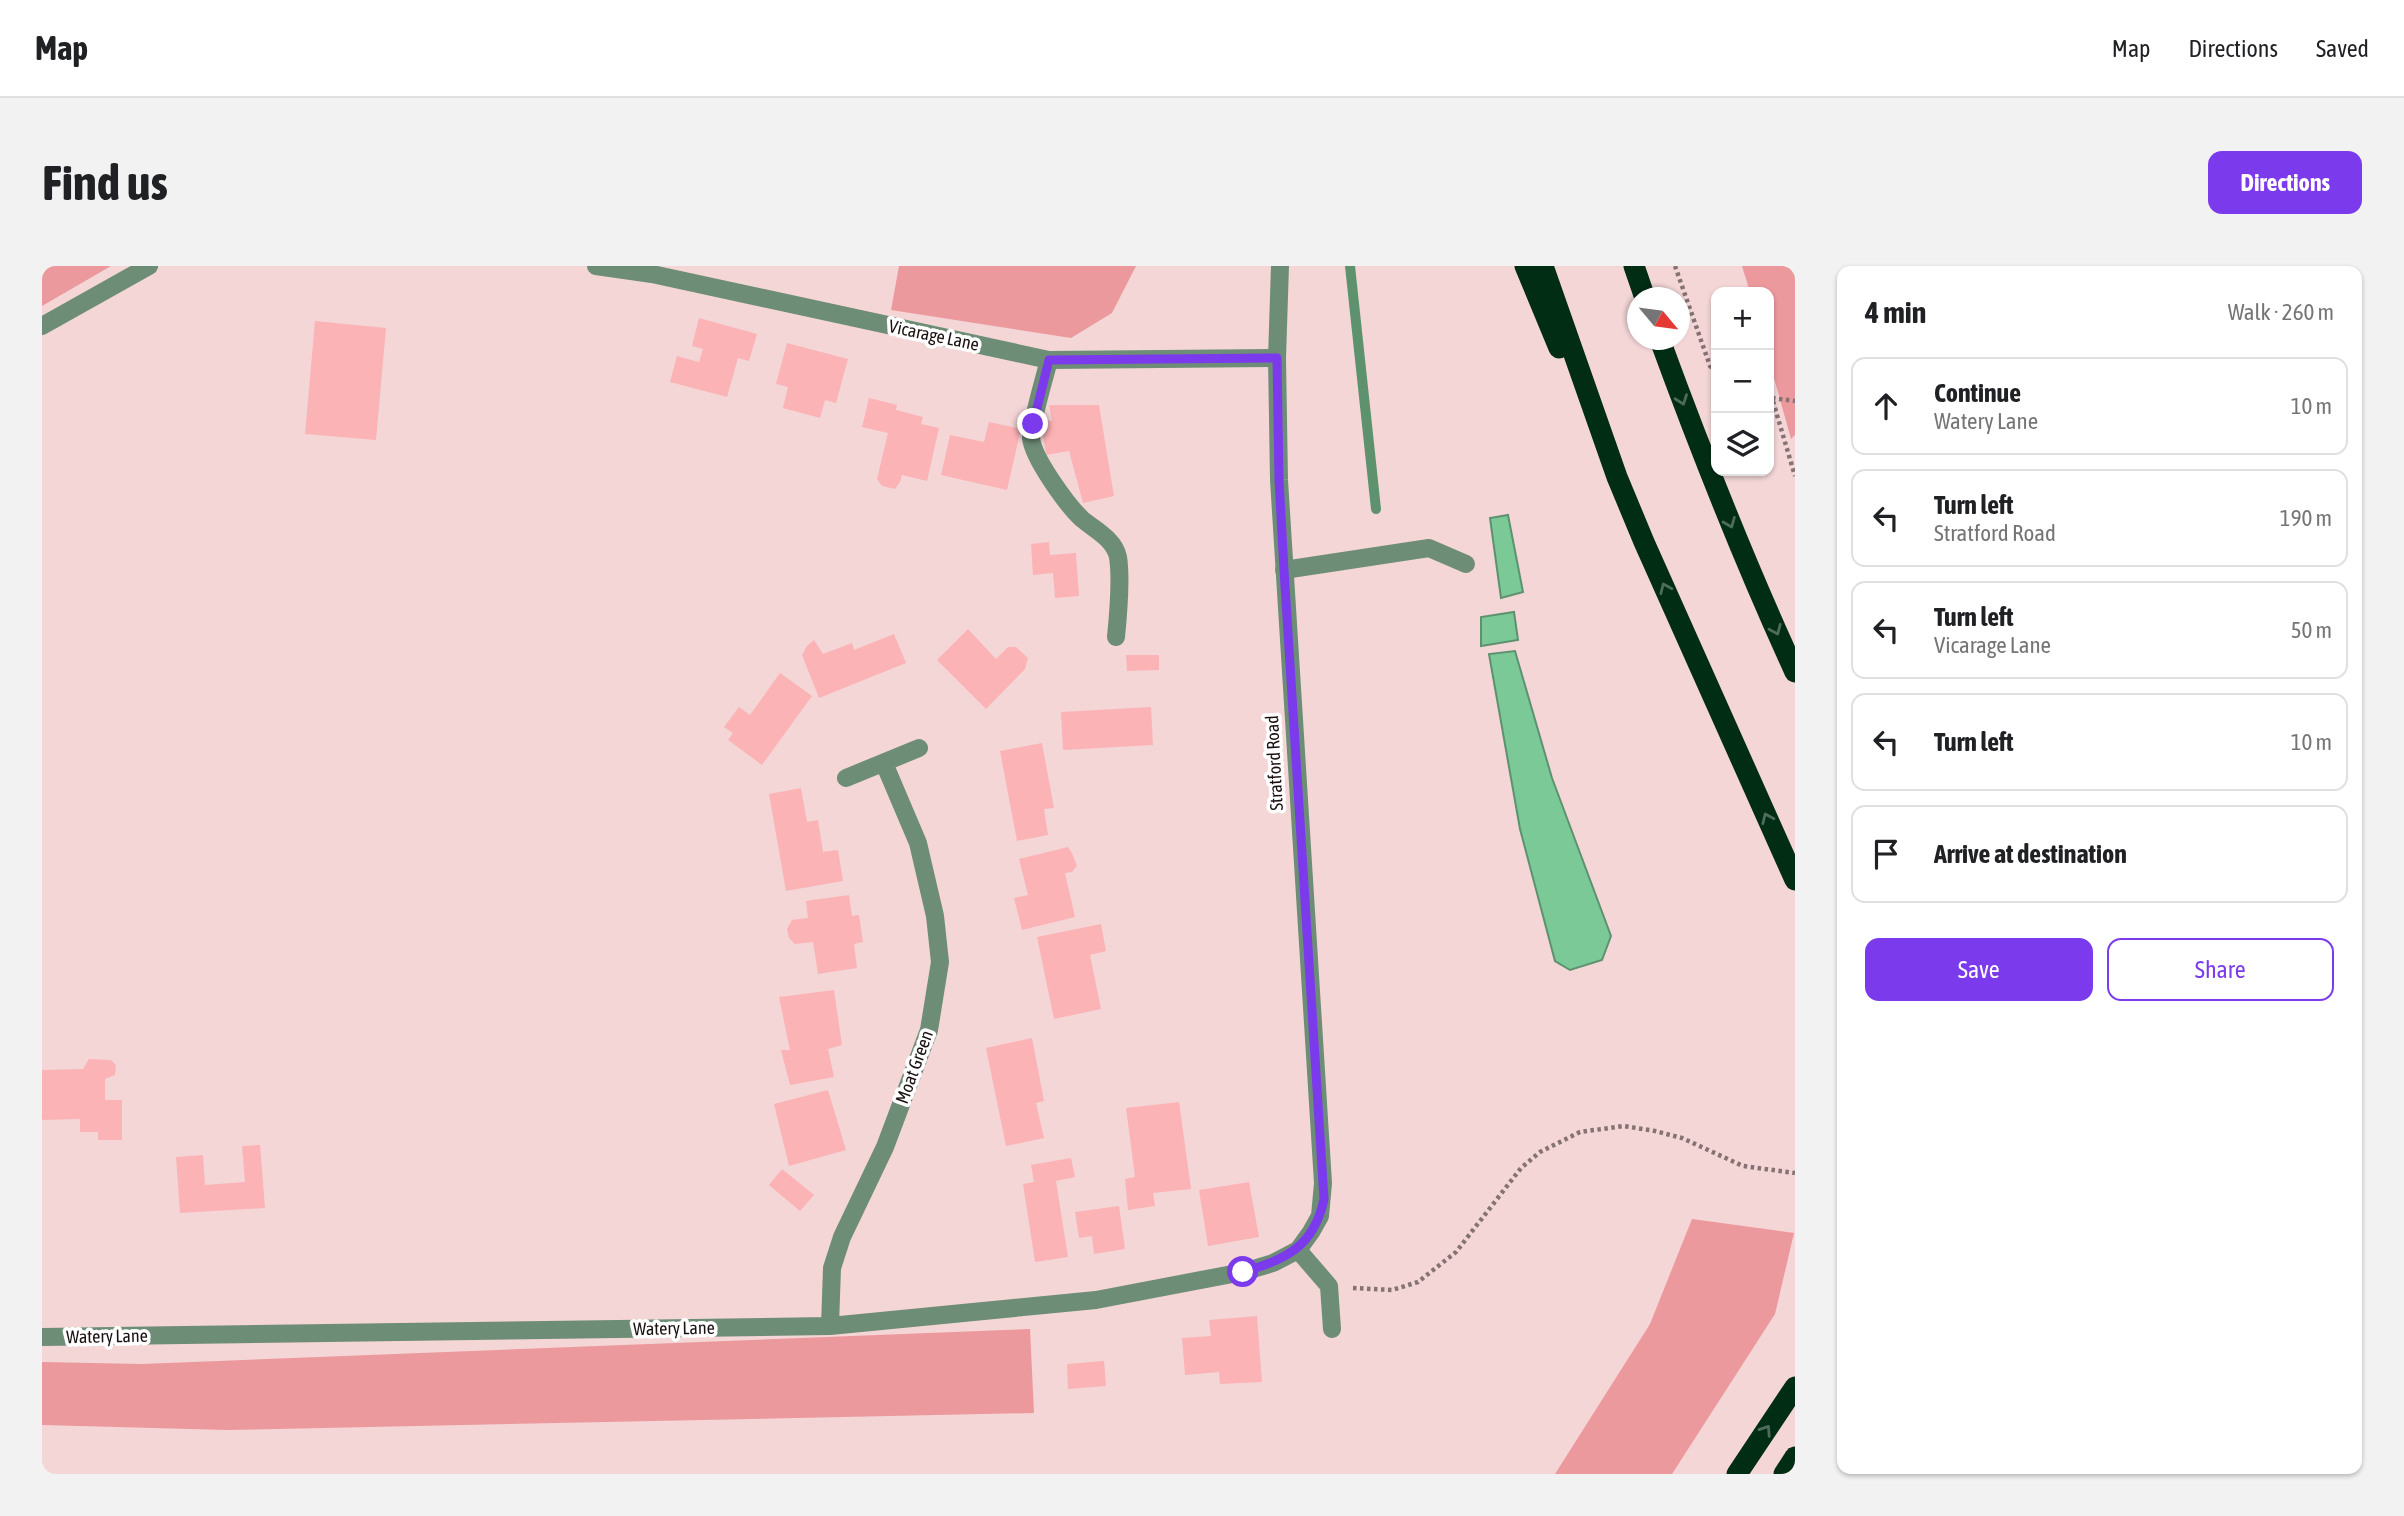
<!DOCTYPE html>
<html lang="en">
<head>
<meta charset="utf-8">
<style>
	body { margin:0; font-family:"Asap Condensed",sans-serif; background:#f2f2f2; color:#202124 }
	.controls { position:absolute; right:21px; top:21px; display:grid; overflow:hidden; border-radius:14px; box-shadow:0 2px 5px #0004 }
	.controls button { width:63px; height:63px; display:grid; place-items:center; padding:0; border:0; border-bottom:2px solid #e0e0e0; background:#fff; color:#202124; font:35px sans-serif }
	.compass { position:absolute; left:1585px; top:21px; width:63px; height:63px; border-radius:50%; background:#fff; box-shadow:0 2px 5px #0004; rotate:119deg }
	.stop { position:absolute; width:21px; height:21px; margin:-16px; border:5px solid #7c3aed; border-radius:50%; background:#fff }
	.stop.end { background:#7c3aed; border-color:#fff; box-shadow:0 2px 7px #0008 }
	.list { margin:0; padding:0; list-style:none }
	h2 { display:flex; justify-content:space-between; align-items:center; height:91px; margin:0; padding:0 28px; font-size:30px }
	h2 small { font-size:23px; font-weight:400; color:#757577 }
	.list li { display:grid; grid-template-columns:46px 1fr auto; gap:21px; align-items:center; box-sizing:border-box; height:98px; margin:0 14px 14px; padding:0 14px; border:2px solid #e0e0e0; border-radius:14px }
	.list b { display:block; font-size:26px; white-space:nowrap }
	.list p { margin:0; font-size:23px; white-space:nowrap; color:#757577 }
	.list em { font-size:23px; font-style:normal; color:#757577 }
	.actions { display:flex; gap:14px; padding:21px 28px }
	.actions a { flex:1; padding:16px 0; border:2px solid #7c3aed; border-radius:14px; text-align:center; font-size:24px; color:#7c3aed }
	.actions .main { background:#7c3aed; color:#fff }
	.icon { flex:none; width:38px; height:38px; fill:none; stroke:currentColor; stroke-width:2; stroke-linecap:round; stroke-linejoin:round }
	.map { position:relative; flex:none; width:1753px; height:1208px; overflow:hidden; border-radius:14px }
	header { display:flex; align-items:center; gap:42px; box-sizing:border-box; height:98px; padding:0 35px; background:#fff; border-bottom:2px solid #e0e0e0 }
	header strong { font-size:33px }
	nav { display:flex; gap:38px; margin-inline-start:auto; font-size:24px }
	.intro { display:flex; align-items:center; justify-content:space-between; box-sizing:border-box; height:168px; padding:0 42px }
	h1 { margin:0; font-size:49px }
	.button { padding:18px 32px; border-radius:14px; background:#7c3aed; color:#fff; font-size:24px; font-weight:700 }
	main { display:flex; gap:42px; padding:0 42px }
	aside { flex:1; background:#fff; border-radius:14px; box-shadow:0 2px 5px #0004 }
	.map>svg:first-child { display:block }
	.green { fill:#ec999d }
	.water { fill:#7bc997; stroke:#5e926f; stroke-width:2 }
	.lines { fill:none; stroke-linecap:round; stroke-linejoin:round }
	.stream { stroke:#5e926f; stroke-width:10 }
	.building { fill:#fbb3b6 }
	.path { stroke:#857272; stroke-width:4.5; stroke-dasharray:3.5 3.5; stroke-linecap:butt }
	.lane { stroke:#6e8d77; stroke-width:18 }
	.street { stroke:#6e8d77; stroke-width:18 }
	.highway { stroke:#012d15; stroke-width:21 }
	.oneway { stroke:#4d6c5b }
	.route { stroke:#7c3aed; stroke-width:9 }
	.labels { text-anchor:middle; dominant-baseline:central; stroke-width:7; stroke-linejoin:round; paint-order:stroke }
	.street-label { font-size:18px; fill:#1b1111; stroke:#fff }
</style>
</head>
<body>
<header>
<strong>Map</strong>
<nav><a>Map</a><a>Directions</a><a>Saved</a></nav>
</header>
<div class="intro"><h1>Find us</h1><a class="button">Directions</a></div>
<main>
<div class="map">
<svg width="1753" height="1208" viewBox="0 0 1753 1208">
	<rect width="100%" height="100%" fill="#f4d6d7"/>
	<g class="green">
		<polygon points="0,0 69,0 0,40"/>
		<polygon points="857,0 1094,0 1070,47 1029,72 849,44"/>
		<polygon points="1700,0 1753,0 1753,169 1749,173 1727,94 1727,26 1708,26"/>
		<polygon points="1650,953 1752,967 1733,1048 1630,1208 1513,1208 1608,1058"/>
		<polygon points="988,1063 992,1147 185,1164 0,1159 0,1096 100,1098"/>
	</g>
	<g class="water">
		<polygon points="1466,249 1481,326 1459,332 1448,252"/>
		<polygon points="1472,346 1476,374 1439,380 1439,351"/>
		<polygon points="1473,385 1510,512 1569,670 1560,694 1528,704 1513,695 1478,563 1447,388"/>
	</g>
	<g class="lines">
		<polyline class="stream" points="1308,0 1334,243"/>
	</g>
	<g class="building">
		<polygon points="657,52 715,68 707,95 696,92 685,131 628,116 635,90 657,96 661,83 650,80"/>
		<polygon points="273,55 344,62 334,174 263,168"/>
		<polygon points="745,77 806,93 794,137 783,134 778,152 741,142 746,121 734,118"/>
		<polygon points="827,132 855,139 854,144 881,151 879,158 897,162 885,215 860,209 858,216 853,223 840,220 835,213 846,167 820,161"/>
		<polygon points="1007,139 1057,139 1072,230 1041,237 1027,185 1004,189 999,153 1010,155"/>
		<polygon points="947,156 979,163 965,224 899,209 908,169 942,176"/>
		<polygon points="1007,276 1008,289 1034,287 1037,330 1013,332 1011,307 991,309 989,278"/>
		<polygon points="926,363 954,393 966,381 974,381 986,392 983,403 944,443 895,394"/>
		<polygon points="852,368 864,397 777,432 760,389 765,380 772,374 781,388 810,377 812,384"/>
		<polygon points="1084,389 1117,389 1117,404 1085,405"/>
		<polygon points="738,407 770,430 720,499 686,474 691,467 682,461 697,441 708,449"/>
		<polygon points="1109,441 1111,479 1021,484 1019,446"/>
		<polygon points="1000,477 1012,542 1002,543 1006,569 975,575 958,485"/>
		<polygon points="759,522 765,556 776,554 781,586 796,584 801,615 744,625 727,528"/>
		<polygon points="1026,581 1030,587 1035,600 1030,606 1023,607 1033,651 980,664 972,632 986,629 977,593"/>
		<polygon points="807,629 810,650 817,649 821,676 812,678 815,702 776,708 771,676 753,678 747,672 745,663 750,654 766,652 764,635"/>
		<polygon points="1059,658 1064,685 1048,689 1059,743 1012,753 995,671"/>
		<polygon points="792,724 800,779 786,783 792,811 748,819 739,784 748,784 737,731"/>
		<polygon points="990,772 1002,835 994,837 1002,872 964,880 944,782"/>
		<polygon points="47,793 69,794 74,799 73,809 63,813 63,834 80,834 80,874 56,874 56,866 38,866 38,853 0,854 0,804 41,803"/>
		<polygon points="786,824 804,884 747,900 732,838"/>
		<polygon points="1137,836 1149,923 1111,927 1113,940 1086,944 1083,913 1093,911 1084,842"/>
		<polygon points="218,879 223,942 138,947 134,891 161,889 163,919 203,916 200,880"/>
		<polygon points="1029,892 1033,911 1014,915 1026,991 993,996 981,918 992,916 989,899"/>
		<polygon points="740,903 772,929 758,945 727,919"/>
		<polygon points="1207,916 1217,971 1166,980 1157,924"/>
		<polygon points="1077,940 1083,983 1052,988 1050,970 1037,972 1033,946"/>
		<polygon points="1215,1050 1220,1116 1178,1118 1177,1106 1143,1109 1140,1072 1169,1070 1167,1054"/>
		<polygon points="1062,1095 1064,1120 1026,1123 1025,1098"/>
	</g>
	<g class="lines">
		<g class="path">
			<polyline points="1633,0 1668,100 1674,105"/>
			<polyline points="1730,132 1753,135"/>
			<polyline points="1727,134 1730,132 1753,210"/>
			<polyline points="1311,1022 1350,1024 1376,1016 1414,986 1479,902 1498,886 1538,866 1582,860 1613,865 1640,872 1701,900 1753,907"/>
		</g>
		<g class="lane">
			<path d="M1007,94C1003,110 988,160 989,172C991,192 1025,239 1040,253C1053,264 1072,273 1076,291C1079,310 1076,351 1074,371"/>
			<polyline points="1242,304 1387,282 1424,298"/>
			<polyline points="1256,984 1287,1020 1290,1063"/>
		</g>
		<g class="street">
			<polyline points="554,0 610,8 1007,94 1235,92"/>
			<polyline points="0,60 107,0"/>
			<polyline points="804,512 877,482"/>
			<polyline points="788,1060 790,1002 800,971 843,881 887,764 898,696 893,650 876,577 842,497"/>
			<polyline points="0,1071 788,1060 1054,1034 1201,1006 1231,997 1256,984 1269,966 1278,950 1281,917 1237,214 1235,92 1238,0"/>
		</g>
		<g class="highway">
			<polyline points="1483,0 1517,82"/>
			<polyline points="1501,0 1575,211 1602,276 1753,614"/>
			<polyline points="1592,0 1603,32"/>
			<path d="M1618,74C1659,186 1703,297 1753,406"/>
			<polyline points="1695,1208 1753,1121"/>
			<polyline points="1742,1208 1753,1191"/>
		</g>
	</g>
	<defs><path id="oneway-chevron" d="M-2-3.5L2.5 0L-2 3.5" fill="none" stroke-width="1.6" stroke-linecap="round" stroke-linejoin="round" transform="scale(1.75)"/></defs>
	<g class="oneway">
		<use href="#oneway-chevron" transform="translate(1640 134) rotate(70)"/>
		<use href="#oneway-chevron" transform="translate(1688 257) rotate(68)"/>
		<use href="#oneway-chevron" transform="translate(1623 322) rotate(-114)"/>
		<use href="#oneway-chevron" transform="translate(1734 364) rotate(66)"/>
		<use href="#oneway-chevron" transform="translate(1725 552) rotate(-114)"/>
		<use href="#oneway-chevron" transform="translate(1724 1164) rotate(-57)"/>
	</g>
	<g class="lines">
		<path class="route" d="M991,158L1007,94L1235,92L1237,214L1242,304L1282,933C1272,981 1244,993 1201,1006"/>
	</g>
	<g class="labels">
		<g class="street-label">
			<text transform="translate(892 69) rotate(12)">Vicarage Lane</text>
			<text transform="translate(1232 497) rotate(-93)">Stratford Road</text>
			<text transform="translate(872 801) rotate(-70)">Moat Green</text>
			<text transform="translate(632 1062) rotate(-1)">Watery Lane</text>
			<text transform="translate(65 1070) rotate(-1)">Watery Lane</text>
		</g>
	</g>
</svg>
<div class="controls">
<button>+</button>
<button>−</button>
<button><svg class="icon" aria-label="layers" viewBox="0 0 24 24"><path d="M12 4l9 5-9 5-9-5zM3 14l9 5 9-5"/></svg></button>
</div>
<svg class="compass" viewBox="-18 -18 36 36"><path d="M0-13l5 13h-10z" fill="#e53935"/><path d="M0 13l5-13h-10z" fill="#757577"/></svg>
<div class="stop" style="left:1201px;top:1006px"></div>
<div class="stop end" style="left:991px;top:158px"></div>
</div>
<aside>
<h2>4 min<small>Walk · 260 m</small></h2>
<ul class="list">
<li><svg class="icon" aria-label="ahead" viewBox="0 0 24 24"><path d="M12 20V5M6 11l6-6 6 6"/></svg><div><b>Continue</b><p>Watery Lane</p></div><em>10 m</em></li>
<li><svg class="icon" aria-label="left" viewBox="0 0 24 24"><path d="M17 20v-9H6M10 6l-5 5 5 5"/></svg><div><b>Turn left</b><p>Stratford Road</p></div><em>190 m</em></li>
<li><svg class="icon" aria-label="left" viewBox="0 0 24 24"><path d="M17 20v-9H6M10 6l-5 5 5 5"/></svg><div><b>Turn left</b><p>Vicarage Lane</p></div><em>50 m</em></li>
<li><svg class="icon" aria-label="left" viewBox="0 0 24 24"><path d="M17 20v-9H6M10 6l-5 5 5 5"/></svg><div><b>Turn left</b></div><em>10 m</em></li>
<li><svg class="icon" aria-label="arrive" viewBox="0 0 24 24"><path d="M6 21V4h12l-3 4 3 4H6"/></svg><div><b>Arrive at destination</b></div></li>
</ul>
<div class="actions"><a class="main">Save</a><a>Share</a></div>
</aside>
</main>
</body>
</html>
